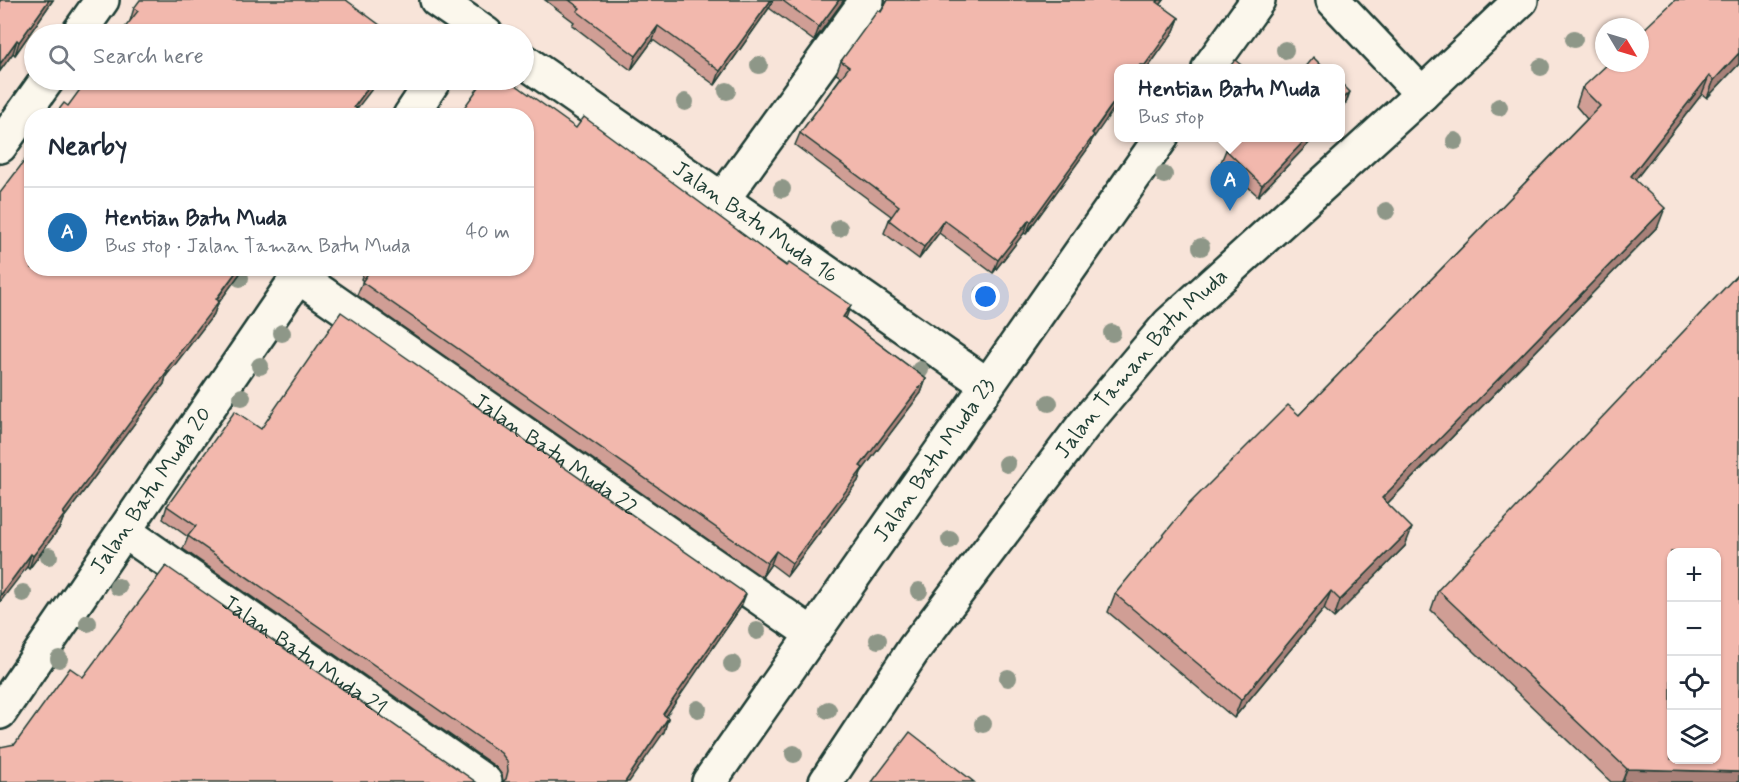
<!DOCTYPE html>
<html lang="en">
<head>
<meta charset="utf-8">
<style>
	body { margin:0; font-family:Mynerve,sans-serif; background:#f2f2f3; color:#1f2937 }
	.controls { position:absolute; right:18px; bottom:18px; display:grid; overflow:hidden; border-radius:12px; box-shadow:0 2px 4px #0004 }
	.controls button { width:54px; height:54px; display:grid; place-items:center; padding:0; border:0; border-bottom:2px solid #e0e1e3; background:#fff; color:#1f2937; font:30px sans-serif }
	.compass { position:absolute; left:1595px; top:18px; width:54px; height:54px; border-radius:50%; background:#fff; box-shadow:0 2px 4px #0004; rotate:128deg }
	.you { position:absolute; left:986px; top:297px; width:21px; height:21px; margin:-15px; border:4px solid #fff; border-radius:50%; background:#1a73e8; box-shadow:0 0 0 9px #1a73e833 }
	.badge { display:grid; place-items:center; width:39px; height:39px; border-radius:50%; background:#1f6fb2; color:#fff; font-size:20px; font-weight:700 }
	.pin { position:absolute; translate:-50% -50px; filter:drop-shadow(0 2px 3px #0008) }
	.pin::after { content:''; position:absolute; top:32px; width:21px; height:18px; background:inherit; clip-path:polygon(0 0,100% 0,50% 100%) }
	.popup { position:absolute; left:1114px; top:64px; width:231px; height:78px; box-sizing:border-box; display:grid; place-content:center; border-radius:12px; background:#fff; filter:drop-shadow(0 2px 4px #0005); font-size:20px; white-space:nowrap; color:#747a83 }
	.popup b { font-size:22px; color:#1f2937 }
	.popup::after { content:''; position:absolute; left:50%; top:100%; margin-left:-12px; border:12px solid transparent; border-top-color:#fff }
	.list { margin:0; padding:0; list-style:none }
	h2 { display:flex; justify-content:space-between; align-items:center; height:78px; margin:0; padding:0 24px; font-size:26px }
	h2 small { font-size:20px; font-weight:400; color:#747a83 }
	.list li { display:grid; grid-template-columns:39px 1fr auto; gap:18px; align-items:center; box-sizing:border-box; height:90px; padding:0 24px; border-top:2px solid #e0e1e3 }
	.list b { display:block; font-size:22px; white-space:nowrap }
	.list p { margin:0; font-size:20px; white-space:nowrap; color:#747a83 }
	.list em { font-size:20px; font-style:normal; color:#747a83 }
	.icon { flex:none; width:33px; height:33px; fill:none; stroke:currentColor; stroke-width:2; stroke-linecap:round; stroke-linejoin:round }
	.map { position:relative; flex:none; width:1739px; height:782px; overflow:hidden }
	.search { position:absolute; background:#fff; box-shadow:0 2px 4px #0004; left:24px; top:24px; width:510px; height:66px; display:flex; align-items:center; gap:15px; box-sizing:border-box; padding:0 21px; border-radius:33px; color:#747a83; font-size:22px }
	.panel { position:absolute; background:#fff; box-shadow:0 2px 4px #0004; left:24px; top:108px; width:510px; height:168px; border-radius:24px }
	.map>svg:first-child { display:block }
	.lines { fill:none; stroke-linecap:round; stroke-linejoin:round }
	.minor-casing { stroke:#1f3d34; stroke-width:38 }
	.tertiary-casing { stroke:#1f3d34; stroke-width:38 }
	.minor { stroke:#fbf7ec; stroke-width:33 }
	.tertiary { stroke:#fbf7ec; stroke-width:33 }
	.tree { fill:#8e9788 }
	.wall { fill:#d09e95; stroke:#1f3d34; stroke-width:1.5 }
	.shaded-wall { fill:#a98179; stroke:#1f3d34; stroke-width:1.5 }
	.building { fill:#f2b8ad; stroke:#1f3d34; stroke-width:1.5; fill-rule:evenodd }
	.labels { text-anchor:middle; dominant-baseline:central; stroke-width:4.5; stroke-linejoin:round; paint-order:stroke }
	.street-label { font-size:22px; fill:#1f3d34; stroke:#fbf7ec }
</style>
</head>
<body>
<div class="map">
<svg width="1739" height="782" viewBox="0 0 1739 782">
	<rect width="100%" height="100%" fill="#f8e4d9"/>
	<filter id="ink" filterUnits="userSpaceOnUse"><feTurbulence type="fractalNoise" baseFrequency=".0167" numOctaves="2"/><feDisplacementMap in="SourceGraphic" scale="12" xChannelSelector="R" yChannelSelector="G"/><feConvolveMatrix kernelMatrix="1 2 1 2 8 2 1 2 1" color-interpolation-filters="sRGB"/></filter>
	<g filter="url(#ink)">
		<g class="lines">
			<g class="minor-casing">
				<g id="minor">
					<polyline points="437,0 486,34"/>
					<polyline points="1333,0 1422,94"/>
					<polyline points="78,34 102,0"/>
					<path id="s1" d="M524,61L986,384"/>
					<polyline points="1209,68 1258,0"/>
					<polyline points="410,116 434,80"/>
					<polyline points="0,146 47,80"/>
					<polyline points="722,200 867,0"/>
					<path id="s2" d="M299,277L812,634"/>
					<path id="s3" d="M124,531L485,782"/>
					<path id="s4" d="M0,712L304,268"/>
					<path id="s5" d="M709,782L1161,138"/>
				</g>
			</g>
			<g class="tertiary-casing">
				<g id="tertiary">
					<path id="s6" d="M826,782L914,649L1083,426L1169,324L1422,94L1521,0"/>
				</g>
			</g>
			<use href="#minor" class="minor"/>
			<use href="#tertiary" class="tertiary"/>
		</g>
		<g class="tree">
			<circle cx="1574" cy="39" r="9"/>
			<circle cx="1285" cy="50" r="9"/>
			<circle cx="759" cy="65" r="9"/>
			<circle cx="1541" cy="67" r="9"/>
			<circle cx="727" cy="91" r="9"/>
			<circle cx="685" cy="102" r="9"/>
			<circle cx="1499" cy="107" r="9"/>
			<circle cx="1455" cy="141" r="9"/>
			<circle cx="1164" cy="175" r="9"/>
			<circle cx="782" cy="189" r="9"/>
			<circle cx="1386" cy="211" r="9"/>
			<circle cx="839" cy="228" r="9"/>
			<circle cx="1201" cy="247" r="9"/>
			<circle cx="240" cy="278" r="9"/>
			<circle cx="983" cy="294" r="9"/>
			<circle cx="282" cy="333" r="9"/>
			<circle cx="1112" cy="333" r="9"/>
			<circle cx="260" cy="366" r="9"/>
			<circle cx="920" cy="370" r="9"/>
			<circle cx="242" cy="397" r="9"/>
			<circle cx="1049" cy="403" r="9"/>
			<circle cx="1007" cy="464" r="9"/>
			<circle cx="950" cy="540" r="9"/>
			<circle cx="49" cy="556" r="9"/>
			<circle cx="118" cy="587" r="9"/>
			<circle cx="919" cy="591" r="9"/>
			<circle cx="23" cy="593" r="9"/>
			<circle cx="88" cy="623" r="9"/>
			<circle cx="757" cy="631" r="9"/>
			<circle cx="878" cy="640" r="9"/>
			<circle cx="59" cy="659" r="9"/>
			<circle cx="732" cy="664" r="9"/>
			<circle cx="1008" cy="678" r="9"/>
			<circle cx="698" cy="709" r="9"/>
			<circle cx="828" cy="710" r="9"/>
			<circle cx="983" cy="724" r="9"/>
			<circle cx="794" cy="754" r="9"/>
		</g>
		<g class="wall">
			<polygon points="0,0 53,0 15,55 13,53 0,71"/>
			<polygon points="545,0 844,0 814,41 769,8 715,85 653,40 631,70 572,25 574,22"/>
			<polygon points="888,0 1164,0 1160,5 1179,18 1174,31 1147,69 1119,69 1089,147 1026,234 1024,233 993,273 939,233 919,259 884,233 889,220 891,216 795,145 800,133 841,77 836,74 841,61 881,12"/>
			<polygon points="134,8 392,34 130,21"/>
			<polygon points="1739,64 1707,98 1702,94 1635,180 1658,226 1387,504 1405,546 1334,618 1324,609 1234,718 1108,612 1115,594 1299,415 1587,119 1576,106 1582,88"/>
			<polygon points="576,128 846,319 926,379 921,393 861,472 858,481 787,576 771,564 762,577 357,295 363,281 361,279 365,268 526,268"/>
			<polygon points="1238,138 1314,138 1258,196 1221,162 1226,150"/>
			<polygon points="32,147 32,268 244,268 217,305 214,314 166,376 164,384 63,519 60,527 29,569 27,567 29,155"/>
			<polygon points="261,429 741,607 665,716 668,718 664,732 503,781 502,775 496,767 183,549 188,537 163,519 167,506"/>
			<polygon points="1438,590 1739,782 1611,782 1431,610"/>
		</g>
		<g class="shaded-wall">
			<polygon points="49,0 53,0 15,55 19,42"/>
			<polygon points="771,0 773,0 769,8 715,85 720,71"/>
			<polygon points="839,0 844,0 814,41 819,27"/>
			<polygon points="1159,0 1164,0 1153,15 1157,2"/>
			<polygon points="1179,18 1174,31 1147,69 1137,69"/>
			<polygon points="658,26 653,40 631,70 636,56"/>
			<polygon points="17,40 13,53 0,71 0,64"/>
			<polygon points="1739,53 1739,64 1707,98 1714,80"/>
			<polygon points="1709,76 1702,94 1624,194 1631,176"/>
			<polygon points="374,80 379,80 355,111 354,116 351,116 354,107"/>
			<polygon points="1350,92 1346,103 1341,108 1341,101"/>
			<polygon points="1119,95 1119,101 1092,140 1089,147 1026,234 1031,222"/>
			<polygon points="1307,138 1314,138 1258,196 1262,185"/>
			<polygon points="1665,208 1658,226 1375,516 1382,498"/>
			<polygon points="944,220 939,233 919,259 924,247"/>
			<polygon points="1029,220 1024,233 993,273 998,260"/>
			<polygon points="239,268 244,268 217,305 214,314 166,376 164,384 63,519 60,527 29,569 33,556 63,513"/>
			<polygon points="851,305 846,318 843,317"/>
			<polygon points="926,379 921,393 861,472 858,481 787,576 792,563 860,466"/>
			<polygon points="1412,528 1405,546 1334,618 1340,600"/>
			<polygon points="776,551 771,564 762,577 767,563"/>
			<polygon points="31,554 27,567 0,602 0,596"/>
			<polygon points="1331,591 1324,609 1234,718 1241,700"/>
			<polygon points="746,594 741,607 658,728 663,714"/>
			<polygon points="668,718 664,732 629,782 625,782"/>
			<polygon points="1627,769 1739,772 1739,782 1622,782"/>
		</g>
		<g class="building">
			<polygon points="0,0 49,0 19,42 17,40 0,64"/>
			<polygon points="140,0 346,0 392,34 120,34 138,11 134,8"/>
			<polygon points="569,0 771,0 720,71 658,26 636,56 577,11 580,8"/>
			<polygon points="782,0 839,0 819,27"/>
			<polygon points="888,0 1159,0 1157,2 1179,18 1145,65 1140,65 1137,69 1119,69 1119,95 1092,133 1094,135 1031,222 1029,220 998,260 944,220 924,247 889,220 899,206 800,133 849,67 841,61 878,10 881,12"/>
			<polygon points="1675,0 1739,0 1739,53 1714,80 1709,76 1631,176 1665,208 1382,498 1412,528 1340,600 1331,591 1241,700 1115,594 1188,505 1288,405 1299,415 1600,106 1582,88 1609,63 1640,63 1640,33"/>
			<polygon points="1313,57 1325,69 1303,69"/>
			<polygon points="1235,60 1246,69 1228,69"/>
			<polygon points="87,80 374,80 354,107 357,108 351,116 54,116 64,103 68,106"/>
			<polygon points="484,80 509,80 576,128 584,117 786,266 789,263 851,305 843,317 926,379 860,466 863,468 792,563 776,551 767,563 362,282 371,269 369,268 526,268 526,116 458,116"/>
			<polygon points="1341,83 1350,92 1341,101"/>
			<polygon points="1238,138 1307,138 1262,185 1226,150"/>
			<polygon points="32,151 32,268 239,268 216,299 219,301 166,370 168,371 63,513 65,514 33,556 31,554 0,596 0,193"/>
			<path d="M1739,273V772L1627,769L1438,590ZM1671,552H1716V759H1671Z"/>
			<polygon points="341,312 746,594 663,714 668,718 625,782 502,782 506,779 508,771 507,761 501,753 188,536 196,526 167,506 235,411 261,429"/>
			<polygon points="166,566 476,782 0,782 0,747 15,744 70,668 83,677"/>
			<polygon points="910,732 974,782 872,782"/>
		</g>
	</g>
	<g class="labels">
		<g class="street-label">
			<text stroke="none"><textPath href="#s1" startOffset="282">Jalan Batu Muda 16</textPath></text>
			<text stroke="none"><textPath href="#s6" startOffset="525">Jalan Taman Batu Muda</textPath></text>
			<text stroke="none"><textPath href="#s2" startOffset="312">Jalan Batu Muda 22</textPath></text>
			<text stroke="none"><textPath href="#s5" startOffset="393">Jalan Batu Muda 23</textPath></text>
			<text stroke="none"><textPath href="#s4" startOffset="268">Jalan Batu Muda 20</textPath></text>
			<text stroke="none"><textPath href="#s3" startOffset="219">Jalan Batu Muda 21</textPath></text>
		</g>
	</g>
</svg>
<div class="controls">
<button>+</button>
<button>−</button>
<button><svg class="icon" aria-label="locate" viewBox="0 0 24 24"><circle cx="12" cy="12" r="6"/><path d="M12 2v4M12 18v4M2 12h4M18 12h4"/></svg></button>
<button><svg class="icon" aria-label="layers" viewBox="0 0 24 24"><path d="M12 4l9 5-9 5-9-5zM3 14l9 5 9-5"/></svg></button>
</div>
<svg class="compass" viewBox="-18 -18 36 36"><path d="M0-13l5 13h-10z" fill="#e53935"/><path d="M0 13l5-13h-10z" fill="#747a83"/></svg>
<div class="you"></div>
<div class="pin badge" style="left:1230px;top:211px">A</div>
<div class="popup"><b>Hentian Batu Muda</b>Bus stop</div>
<div class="search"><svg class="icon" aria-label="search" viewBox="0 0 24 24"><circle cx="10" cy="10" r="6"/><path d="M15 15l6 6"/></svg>Search here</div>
<section class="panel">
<h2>Nearby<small></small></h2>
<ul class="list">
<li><span class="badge">A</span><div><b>Hentian Batu Muda</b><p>Bus stop · Jalan Taman Batu Muda</p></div><em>40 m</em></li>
</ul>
</section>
</div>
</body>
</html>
